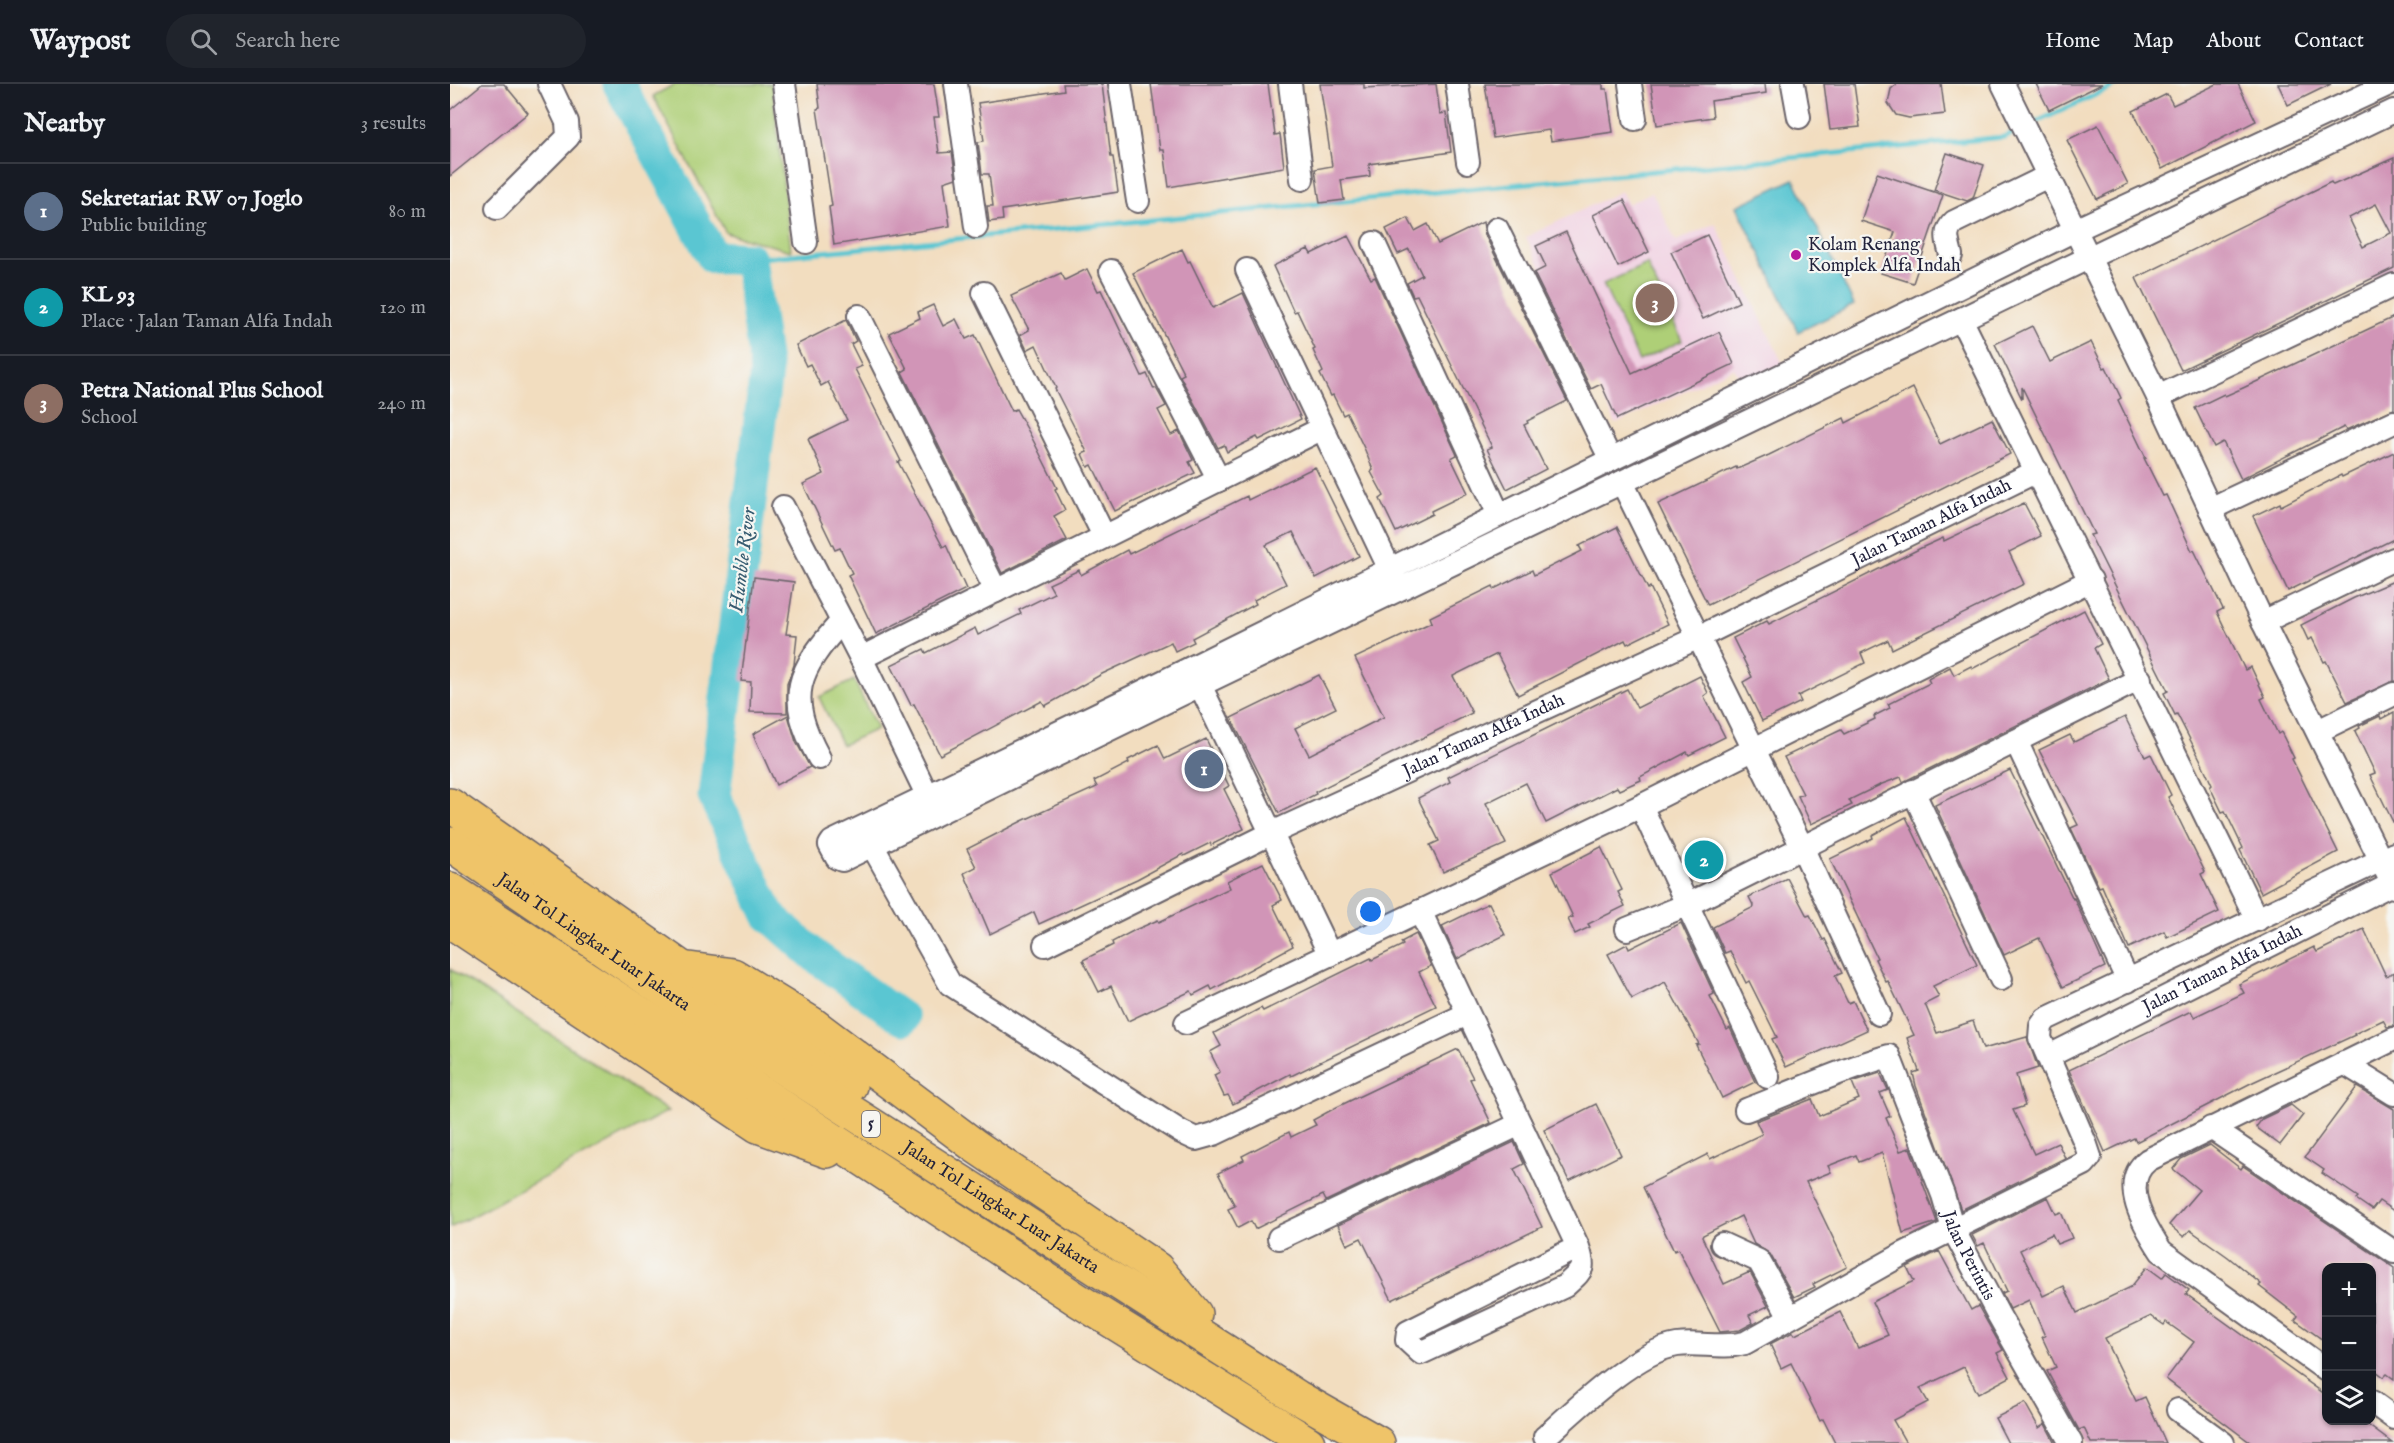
<!DOCTYPE html>
<html lang="en">
<head>
<meta charset="utf-8">
<style>
	body { margin:0; font-family:"IM FELL English",serif; background:#20242c; color:#f1f3f6 }
	.controls { position:absolute; right:18px; bottom:18px; display:grid; overflow:hidden; border-radius:12px; box-shadow:0 2px 4px #0004 }
	.controls button { width:54px; height:54px; display:grid; place-items:center; padding:0; border:0; border-bottom:2px solid #363941; background:#171b24; color:#f1f3f6; font:30px sans-serif }
	.you { position:absolute; left:921px; top:828px; width:21px; height:21px; margin:-15px; border:4px solid #fff; border-radius:50%; background:#1a73e8; box-shadow:0 0 0 9px #1a73e833 }
	.badge { display:grid; place-items:center; width:39px; height:39px; border-radius:50%; background:#7c3aed; color:#fff; font-size:20px; font-weight:700 }
	.pin { position:absolute; translate:-50% -50%; border:3px solid #fff; box-shadow:0 2px 6px #0006 }
	.list { margin:0; padding:0; list-style:none }
	h2 { display:flex; justify-content:space-between; align-items:center; height:78px; margin:0; padding:0 24px; font-size:26px }
	h2 small { font-size:20px; font-weight:400; color:#9ea1a6 }
	.list li { display:grid; grid-template-columns:39px 1fr auto; gap:18px; align-items:center; box-sizing:border-box; height:96px; padding:0 24px; border-top:2px solid #363941 }
	.list b { display:block; font-size:22px; white-space:nowrap }
	.list p { margin:0; font-size:20px; white-space:nowrap; color:#9ea1a6 }
	.list em { font-size:20px; font-style:normal; color:#9ea1a6 }
	.icon { flex:none; width:33px; height:33px; fill:none; stroke:currentColor; stroke-width:2; stroke-linecap:round; stroke-linejoin:round }
	.map { position:relative; flex:none; width:1944px; height:1359px; overflow:hidden }
	header { display:flex; align-items:center; gap:36px; box-sizing:border-box; height:84px; padding:0 30px; background:#171b24; border-bottom:2px solid #363941 }
	header strong { font-size:28px }
	nav { display:flex; gap:33px; margin-inline-start:auto; font-size:21px }
	.search { width:420px; height:54px; background:#20242c; display:flex; align-items:center; gap:15px; box-sizing:border-box; padding:0 21px; border-radius:33px; color:#9ea1a6; font-size:22px }
	main { display:flex }
	aside { flex:1; background:#171b24 }
	.map>svg:first-child { display:block }
	.built { fill:#f1d0e2 }
	.green { fill:#aecf77; stroke:#687859; stroke-width:1.5 }
	.water { fill:#5ac6d2; stroke:#3e7486; stroke-width:1.5 }
	.lines { fill:none; stroke-linecap:round; stroke-linejoin:round }
	.stream { stroke:#5ac6d2; stroke-width:5 }
	.river { stroke:#5ac6d2; stroke-width:33 }
	.building { fill:#d195b7; fill-rule:evenodd }
	.minor-casing { stroke:#6b6369; stroke-width:26 }
	.highway-casing { stroke:#6b6369; stroke-width:36 }
	.minor { stroke:#fff; stroke-width:22 }
	.highway { stroke:#efc469; stroke-width:33 }
	.poi-dot { fill:#b5179e; stroke:#f6f6f2; stroke-width:2 }
	.labels { text-anchor:middle; dominant-baseline:central; stroke-width:4.5; stroke-linejoin:round; paint-order:stroke }
	.shield { fill:#f6f6f2; stroke:#626272; stroke-width:1.5 }
	.shield-label { font-size:16px; font-weight:bold; fill:#22223b }
	.poi-label { font-size:18px; fill:#22223b; stroke:#f6f6f2; text-anchor:start }
	.street-label { font-size:18px; fill:#22223b; stroke:#f6f6f2 }
	.water-label { font-size:20px; font-style:italic; fill:#365b70; stroke:#f6f6f2 }
</style>
</head>
<body>
<header>
<strong>Waypost</strong>
<div class="search"><svg class="icon" aria-label="search" viewBox="0 0 24 24"><circle cx="10" cy="10" r="6"/><path d="M15 15l6 6"/></svg>Search here</div>
<nav><a>Home</a><a>Map</a><a>About</a><a>Contact</a></nav>
</header>
<main>
<aside>
<h2>Nearby<small>3 results</small></h2>
<ul class="list">
<li><span class="badge" style="background:#5c6f8a">1</span><div><b>Sekretariat RW 07 Joglo</b><p>Public building</p></div><em>80 m</em></li>
<li><span class="badge" style="background:#0f9aa8">2</span><div><b>KL 93</b><p>Place · Jalan Taman Alfa Indah</p></div><em>120 m</em></li>
<li><span class="badge" style="background:#8d6e63">3</span><div><b>Petra National Plus School</b><p>School</p></div><em>240 m</em></li>
</ul>
</aside>
<div class="map">
<svg width="1944" height="1359" viewBox="0 0 1944 1359">
	<rect width="100%" height="100%" fill="#f6f6f2"/>
	<filter id="ink" filterUnits="userSpaceOnUse"><feTurbulence type="fractalNoise" baseFrequency=".0167" numOctaves="2"/><feDisplacementMap in="SourceGraphic" scale="12" xChannelSelector="R" yChannelSelector="G"/><feConvolveMatrix kernelMatrix="1 2 1 2 8 2 1 2 1" color-interpolation-filters="sRGB"/></filter>
	<filter id="wash" filterUnits="userSpaceOnUse"><feTurbulence type="fractalNoise" baseFrequency=".008" numOctaves="4" result="noise"/><feDisplacementMap in="SourceGraphic" scale="24" xChannelSelector="R" yChannelSelector="G"/><feGaussianBlur stdDeviation="1.35" result="paint"/><feColorMatrix in="noise" values="0 0 0 0 0 0 0 0 0 0 0 0 0 0 0 0 0 1.4 0 .05"/><feComposite in="paint" operator="in"/></filter>
	<g filter="url(#wash)">
		<rect width="100%" height="100%" fill="#f2ddbf"/>
		<polygon class="built" points="1171,107 1178,120 1202,108 1226,157 1265,139 1333,280 1292,300 1284,284 1166,340 1076,153"/>
		<g class="green">
			<polygon points="225,0 322,0 341,167 276,149 203,12"/>
			<polygon points="1197,180 1232,257 1189,277 1153,200"/>
			<polygon points="404,596 427,645 392,661 369,613"/>
			<polygon points="0,885 218,1027 0,1144"/>
		</g>
		<polygon class="water" points="1344,95 1404,221 1348,248 1287,122"/>
		<g class="lines">
			<g class="stream">
				<polyline points="1580,41 1669,0"/>
				<polyline points="300,175 1554,53 1569,46"/>
			</g>
			<polyline class="river" points="169,0 263,173 300,175 316,287 264,712 319,831 365,872 453,935"/>
		</g>
		<g id="blocks">
			<g class="building">
				<polygon points="32,0 54,0 78,29 0,92 0,26"/>
				<polygon points="367,0 484,0 489,33 484,33 489,69 502,68 506,94 494,98 500,142 384,161 379,123 382,122 367,25 370,24"/>
				<polygon points="613,0 652,0 661,73 663,73 668,108 552,126 553,136 539,138 537,122 543,122 539,90 532,90 528,58 534,57 528,19 614,6"/>
				<polygon points="701,0 818,0 825,51 830,50 834,83 719,103 714,66 710,66"/>
				<polygon points="870,0 914,0 914,4 986,0 990,30 996,29 1001,68 919,80 920,92 891,96 894,116 870,119 865,85 882,82"/>
				<polygon points="1035,0 1153,0 1153,5 1157,5 1163,48 1101,57 1099,46 1043,54"/>
				<polygon points="1201,0 1315,0 1316,9 1261,17 1263,33 1207,41"/>
				<polygon points="1374,0 1404,0 1410,43 1380,46"/>
				<polygon points="1447,0 1491,0 1495,30 1459,34 1446,31 1438,19 1441,5"/>
				<polygon points="1586,0 1652,0 1599,26"/>
				<polygon points="1767,0 1788,0 1806,37 1712,85 1683,27 1717,10 1723,21"/>
				<polygon points="1828,0 1881,0 1838,21"/>
				<polygon points="1648,41 1678,100 1647,115 1617,56"/>
				<polygon points="1497,69 1534,81 1523,114 1517,117 1484,106"/>
				<path d="M1944,74V184L1731,286L1686,194L1881,98L1883,101ZM1926,120L1941,149L1913,163L1899,134Z"/>
				<polygon points="1427,89 1493,111 1463,199 1431,189 1445,148 1411,137"/>
				<polygon points="1174,116 1199,168 1168,183 1143,131"/>
				<polygon points="958,134 965,147 978,140 988,160 1033,138 1035,151 1117,317 1077,337 1078,339 1074,341 1096,385 1057,405 1037,365 1042,363 967,211 963,212 957,199 972,191 959,165 948,170 936,145"/>
				<polygon points="1116,148 1182,289 1269,248 1284,280 1167,335 1151,300 1141,305 1084,189 1096,183 1086,162"/>
				<polygon points="1257,151 1289,218 1253,235 1221,168"/>
				<polygon points="898,152 921,195 925,193 1007,371 1001,374 1018,409 981,427 982,430 946,448 930,415 934,412 921,388 923,386 915,366 897,329 893,331 883,311 881,312 870,290 873,288 863,266 865,265 847,227 844,228 823,182 858,165 861,170"/>
				<polygon points="732,165 738,178 740,177 763,224 793,209 851,335 809,356 807,353 777,368 774,361 768,364 730,292 734,290 683,189"/>
				<polygon points="637,185 648,207 651,206 692,292 697,290 704,305 706,304 716,322 708,326 721,351 729,347 743,376 739,378 745,389 665,427 642,381 638,383 632,370 637,368 605,305 606,304 586,261 577,266 570,251 579,246 561,212 611,189 615,196"/>
				<polygon points="483,221 493,242 506,235 516,255 525,251 562,327 566,325 581,352 607,404 605,405 615,426 604,432 617,456 552,489 452,288 457,285 439,249 470,234 468,228"/>
				<polygon points="1944,233 1944,325 1896,346 1894,343 1791,395 1773,358 1764,363 1745,324 1774,310 1775,312 1793,304"/>
				<polygon points="396,236 406,257 401,260 412,282 405,285 451,377 448,378 493,463 496,461 516,505 426,550 398,491 402,489 390,464 385,466 353,400 374,390 358,355 397,336 378,298 371,302 360,280 356,282 346,261"/>
				<polygon points="1582,242 1600,278 1641,258 1654,284 1656,283 1671,314 1668,316 1696,374 1694,374 1713,412 1716,411 1742,467 1744,466 1773,525 1767,528 1795,586 1801,583 1815,613 1811,615 1828,650 1831,648 1844,674 1842,675 1888,768 1811,809 1790,766 1793,764 1775,727 1772,728 1760,703 1762,701 1750,675 1727,630 1725,631 1714,609 1718,607 1640,451 1644,450 1572,303 1572,315 1545,260"/>
				<polygon points="1463,304 1490,360 1542,335 1560,370 1258,521 1208,420 1286,383 1287,385 1319,371 1394,334 1396,339"/>
				<polygon points="1944,368 1944,455 1838,507 1803,432 1830,419 1831,422 1891,391 1892,393"/>
				<polygon points="865,383 909,472 866,494 843,448 816,461 836,500 804,516 806,520 742,554 744,558 725,567 721,558 652,590 595,622 592,617 490,671 464,620 461,621 441,581 474,565 476,569 525,544 528,551 571,530 569,526 604,509 599,500 629,486 631,491 677,466 679,470 797,412 798,416"/>
				<polygon points="1574,419 1591,452 1559,468 1574,500 1442,565 1438,556 1411,569 1415,579 1348,612 1351,618 1312,637 1293,598 1302,593 1283,554 1317,537 1319,540 1471,464 1493,454 1494,457"/>
				<polygon points="1167,443 1198,505 1200,503 1218,540 1177,560 1175,556 1068,611 1047,570 1003,592 1022,629 865,708 866,710 829,729 781,634 869,591 886,624 845,644 859,671 918,641 934,633 905,574 982,538 980,533 1043,502 1044,505 1082,486 1084,491 1132,467 1129,462"/>
				<polygon points="304,493 344,498 336,550 347,551 344,581 337,600 337,629 300,628 301,598 291,597"/>
				<polygon points="1944,497 1944,597 1897,618 1876,577 1874,578 1862,554 1858,556 1851,541 1904,514"/>
				<polygon points="1634,526 1651,560 1644,564 1659,595 1453,698 1451,693 1432,700 1399,716 1402,721 1361,740 1348,712 1353,710 1334,673 1391,646 1394,650 1425,635 1424,632 1440,624 1438,620 1480,599 1478,595 1500,583 1504,591 1521,582 1522,585"/>
				<polygon points="1250,592 1258,609 1254,612 1275,653 1239,671 1237,668 1190,693 1191,696 1169,706 1167,703 1096,739 1076,699 1036,719 1056,760 993,788 980,761 989,757 968,714 1000,698 998,693 1177,605 1187,624"/>
				<polygon points="1944,628 1944,740 1920,691 1925,689 1905,647 1910,644 1909,642 1930,632 1931,635"/>
				<polygon points="338,631 346,658 360,683 326,701 303,650"/>
				<polygon points="1675,633 1695,673 1701,670 1721,711 1718,713 1755,788 1751,790 1769,828 1717,853 1714,847 1679,864 1652,802 1649,803 1621,744 1628,741 1589,666 1620,651 1624,658"/>
				<polygon points="756,655 779,702 774,705 794,745 761,761 760,759 734,772 733,770 687,795 589,840 584,828 540,850 514,789 526,783 517,765 572,737 647,703 644,697 679,679 678,676 708,661 715,675"/>
				<polygon points="1560,686 1623,815 1624,814 1655,883 1613,903 1589,854 1554,871 1485,721"/>
				<polygon points="1456,733 1527,881 1483,902 1489,913 1475,920 1487,949 1523,937 1533,965 1577,953 1588,984 1566,991 1575,1022 1563,1026 1584,1070 1608,1059 1615,1074 1511,1126 1466,1002 1463,989 1469,987 1457,954 1464,951 1438,897 1436,898 1425,875 1427,874 1380,775 1423,754 1422,751"/>
				<polygon points="1151,763 1172,806 1168,808 1175,822 1138,840 1140,843 1125,850 1118,835 1123,833 1102,788"/>
				<polygon points="1257,764 1265,781 1251,788 1242,771"/>
				<polygon points="813,779 832,816 823,821 843,862 762,906 760,902 743,911 741,907 678,937 661,902 649,908 633,876 663,861 662,858 685,846 708,836 709,838 780,804 777,797"/>
				<polygon points="1337,794 1357,832 1360,831 1373,856 1375,855 1392,889 1385,892 1398,919 1403,917 1417,946 1336,983 1322,955 1327,953 1299,897 1296,899 1280,867 1275,869 1263,843 1304,823 1299,813"/>
				<polygon points="1039,819 1055,851 1007,875 992,842"/>
				<polygon points="1231,839 1264,910 1260,912 1277,946 1280,944 1305,998 1272,1014 1246,961 1249,960 1215,898 1182,915 1158,870 1177,860 1179,865"/>
				<polygon points="1914,845 1936,892 1944,888 1944,942 1937,943 1933,936 1904,950 1905,951 1803,998 1686,1058 1684,1054 1655,1068 1619,986 1741,927 1744,933 1794,909 1789,900 1864,863 1867,868"/>
				<polygon points="966,850 981,882 969,888 986,922 841,992 840,990 783,1020 778,1011 774,1012 764,991 770,988 760,968 771,962 764,949 811,924 813,927 921,874 922,876 953,861 951,858"/>
				<polygon points="1008,965 1023,994 1020,995 1041,1039 876,1117 873,1111 805,1145 801,1137 788,1144 778,1125 785,1122 768,1089 794,1076 792,1072 839,1048 841,1053 866,1041 863,1036 887,1023"/>
				<polygon points="1430,989 1438,1006 1430,1009 1440,1032 1436,1034 1450,1067 1460,1064 1487,1138 1453,1149 1432,1069 1409,1078 1406,1071 1378,1082 1381,1088 1356,1098 1397,1183 1363,1200 1365,1203 1344,1213 1320,1170 1304,1160 1291,1132 1253,1151 1252,1153 1274,1200 1300,1188 1318,1222 1299,1231 1303,1239 1290,1246 1270,1248 1228,1165 1224,1167 1193,1103 1258,1070 1260,1075 1312,1050 1306,1037 1362,1015 1369,1032 1409,1015 1402,998"/>
				<polygon points="1907,1003 1944,1025 1944,1127 1929,1117 1922,1126 1906,1115 1908,1113 1872,1089 1874,1086 1855,1073"/>
				<polygon points="1146,1020 1171,1071 1119,1097 1094,1046"/>
				<polygon points="1841,1021 1853,1031 1830,1061 1806,1043 1812,1035"/>
				<polygon points="1064,1058 1074,1080 1064,1085 1092,1143 942,1216 911,1154 897,1161 888,1141"/>
				<polygon points="1760,1061 1791,1085 1793,1082 1944,1184 1944,1295 1937,1290 1934,1293 1922,1284 1922,1184 1876,1184 1876,1258 1845,1236 1848,1232 1809,1202 1811,1200 1778,1173 1740,1146 1734,1153 1719,1141 1749,1106 1723,1085 1731,1075"/>
				<polygon points="1598,1113 1606,1130 1611,1128 1622,1154 1607,1160 1602,1150 1570,1166 1593,1212 1614,1202 1627,1229 1681,1203 1697,1183 1712,1194 1716,1189 1739,1206 1736,1210 1876,1311 1876,1336 1911,1336 1942,1359 1801,1359 1716,1295 1744,1258 1716,1238 1714,1241 1701,1232 1655,1254 1686,1317 1695,1313 1716,1359 1641,1359 1634,1344 1629,1346 1597,1287 1606,1283 1592,1253 1595,1252 1579,1216 1560,1225 1552,1209 1557,1207 1534,1159 1528,1162 1522,1151"/>
				<polygon points="1489,1167 1521,1226 1528,1222 1553,1266 1547,1269 1560,1293 1528,1310 1514,1283 1470,1304 1478,1318 1443,1336 1456,1359 1385,1359 1373,1335 1370,1337 1341,1279 1331,1284 1320,1260 1343,1248 1345,1251 1390,1228 1408,1264 1438,1251 1422,1218 1464,1197 1457,1183"/>
				<polygon points="1575,1319 1589,1344 1595,1340 1605,1359 1558,1359 1545,1334"/>
			</g>
		</g>
	</g>
	<g filter="url(#ink)">
		<use href="#blocks" fill-opacity="0" stroke="#6b6369" stroke-width="1.5"/>
		<g class="lines">
			<g class="minor-casing">
				<g id="minor">
					<polyline points="334,0 356,158"/>
					<polyline points="506,0 526,143"/>
					<polyline points="670,0 688,117"/>
					<polyline points="840,0 852,95"/>
					<polyline points="1007,0 1018,78"/>
					<polyline points="1180,0 1185,35"/>
					<polyline points="1343,0 1349,33"/>
					<polyline points="1553,0 1708,313 1813,538 1944,803"/>
					<polyline points="1939,0 1625,146 680,614 382,758 380,761 387,774 392,776 750,601 1944,27"/>
					<polyline points="47,124 118,53 117,38 99,0"/>
					<polyline points="1047,145 1161,376"/>
					<polyline points="924,159 1049,431"/>
					<path d="M1501,171C1498,158 1493,148 1504,138L1598,92"/>
					<polyline points="797,186 945,496"/>
					<polyline points="661,187 769,396"/>
					<polyline points="534,209 654,452"/>
					<polyline points="409,232 546,507"/>
					<polyline points="1511,235 1807,836"/>
					<polyline points="1708,313 1944,201"/>
					<polyline points="1172,398 1352,763 1429,930"/>
					<polyline points="333,423 411,574 484,725"/>
					<polyline points="1760,425 1944,338"/>
					<polyline points="1813,538 1944,475"/>
					<polyline points="411,574 871,345"/>
					<polyline points="750,601 880,871"/>
					<polyline points="1868,647 1944,610"/>
					<polyline points="1566,657 1678,897"/>
					<path d="M369,674C335,612 347,587 392,537"/>
					<polyline points="1463,707 1551,895"/>
					<polyline points="1191,722 1318,993"/>
					<polyline points="422,761 500,900 731,1048 746,1055 764,1050 1017,930"/>
					<path d="M970,827L1128,1163C1136,1186 1132,1186 1115,1202L971,1269L957,1256L958,1248L1128,1163"/>
					<polyline points="1177,845 1239,820 1690,595"/>
					<path id="s1" d="M595,861L820,750L1249,553L1587,387"/>
					<polyline points="736,939 1191,722 1641,496"/>
					<path id="s2" d="M1599,972L1944,799"/>
					<polyline points="1894,979 1944,1010"/>
					<path id="s3" d="M1296,1026C1344,1008 1389,986 1439,972L1493,1111L1503,1145L1548,1230L1621,1359"/>
					<polyline points="1761,1044 1944,1168"/>
					<polyline points="829,1154 1070,1040"/>
					<polyline points="1272,1160 1309,1177 1340,1233"/>
					<path d="M1876,1286L1711,1167C1695,1142 1668,1099 1698,1076L1944,955"/>
					<polyline points="1922,1318 1944,1334"/>
					<polyline points="1728,1326 1773,1359"/>
					<path d="M1095,1353C1126,1325 1186,1267 1227,1261C1250,1258 1272,1265 1295,1259L1453,1170L1634,1080L1640,1073L1636,1061L1590,954L1591,942L1596,935L1944,770"/>
				</g>
			</g>
			<g class="highway-casing">
				<g id="highway">
					<polyline points="0,721 400,1002"/>
					<path id="s4" d="M0,760L247,929L847,1313L928,1359"/>
					<polyline points="0,805 628,1216 858,1359"/>
					<polyline points="0,837 308,1042 377,1067"/>
					<polyline points="239,885 283,891 361,939 525,1062 707,1185 745,1230"/>
				</g>
			</g>
			<use href="#minor" class="minor"/>
			<use href="#highway" class="highway"/>
		</g>
	</g>
	<circle class="poi-dot" cx="1346" cy="171" r="6"/>
	<g class="labels">
		<rect class="shield" x="412" y="1027" width="18" height="26" rx="4.5"/>
		<g class="shield-label">
			<text x="421" y="1040">5</text>
		</g>
		<g class="poi-label">
			<text x="1358" y="161">Kolam Renang<tspan x="1358" dy="21">Komplek Alfa Indah</tspan></text>
		</g>
		<g class="street-label">
			<text stroke="none"><textPath href="#s1" startOffset="982">Jalan Taman Alfa Indah</textPath></text>
			<text stroke="none"><textPath href="#s1" startOffset="486">Jalan Taman Alfa Indah</textPath></text>
			<text stroke="none"><textPath href="#s4" startOffset="174">Jalan Tol Lingkar Luar Jakarta</textPath></text>
			<text stroke="none"><textPath href="#s2" startOffset="194">Jalan Taman Alfa Indah</textPath></text>
			<text stroke="none"><textPath href="#s4" startOffset="660">Jalan Tol Lingkar Luar Jakarta</textPath></text>
			<text stroke="none"><textPath href="#s3" startOffset="368">Jalan Perintis</textPath></text>
		</g>
		<g class="water-label">
			<text transform="translate(293 476) rotate(-83)">Humble River</text>
		</g>
	</g>
</svg>
<div class="controls">
<button>+</button>
<button>−</button>
<button><svg class="icon" aria-label="layers" viewBox="0 0 24 24"><path d="M12 4l9 5-9 5-9-5zM3 14l9 5 9-5"/></svg></button>
</div>
<div class="you"></div>
<div class="pin badge" style="left:754px;top:685px;background:#5c6f8a">1</div>
<div class="pin badge" style="left:1254px;top:776px;background:#0f9aa8">2</div>
<div class="pin badge" style="left:1205px;top:219px;background:#8d6e63">3</div>
</div>
</main>
</body>
</html>
